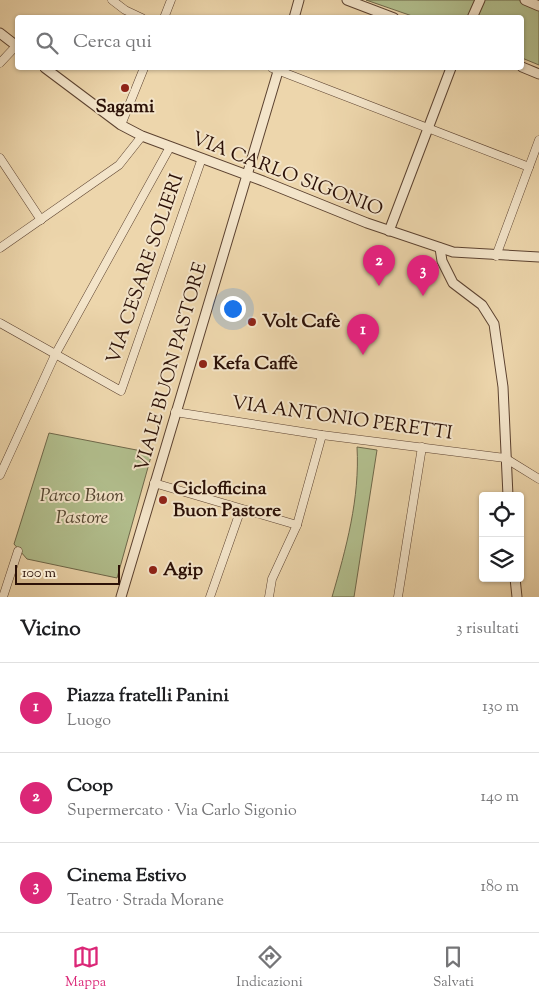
<!DOCTYPE html>
<html lang="it">
<head>
<meta charset="utf-8">
<style>
	body { margin:0; font-family:"Sorts Mill Goudy",serif; background:#f6f6f6; color:#202124 }
	.controls { position:absolute; right:15px; bottom:15px; display:grid; overflow:hidden; border-radius:5px; box-shadow:0 1px 4px #0004 }
	.controls button { width:45px; height:45px; display:grid; place-items:center; padding:0; border:0; border-bottom:1px solid #e0e0e0; background:#fff; color:#202124; font:25px sans-serif }
	.scale { position:absolute; left:15px; bottom:12px; width:105px; box-sizing:border-box; padding-left:5px; border:2px solid #2c1107; border-top:0; font-size:14px; line-height:18px; white-space:nowrap; color:#2c1107; -webkit-text-stroke:4px #f3e4c9; paint-order:stroke }
	.you { position:absolute; left:232px; top:308px; width:18px; height:18px; margin:-12px; border:4px solid #fff; border-radius:50%; background:#1a73e8; box-shadow:0 0 0 8px #1a73e833 }
	.badge { display:grid; place-items:center; width:32px; height:32px; border-radius:50%; background:#db2777; color:#fff; font-size:16px; font-weight:700 }
	.pin { position:absolute; translate:-50% -41px; filter:drop-shadow(0 1px 2px #0008) }
	.pin::after { content:''; position:absolute; top:26px; width:18px; height:15px; background:inherit; clip-path:polygon(0 0,100% 0,50% 100%) }
	.list { margin:0; padding:0; list-style:none }
	h2 { display:flex; justify-content:space-between; align-items:center; height:65px; margin:0; padding:0 20px; font-size:21px }
	h2 small { font-size:16px; font-weight:400; color:#757577 }
	.list li { display:grid; grid-template-columns:32px 1fr auto; gap:15px; align-items:center; box-sizing:border-box; height:90px; padding:0 20px; border-top:1px solid #e0e0e0 }
	.list b { display:block; font-size:19px; white-space:nowrap }
	.list p { margin:0; font-size:16px; white-space:nowrap; color:#757577 }
	.list em { font-size:16px; font-style:normal; color:#757577 }
	.icon { flex:none; width:28px; height:28px; fill:none; stroke:currentColor; stroke-width:2; stroke-linecap:round; stroke-linejoin:round }
	.map { position:relative; flex:none; width:539px; height:597px; overflow:hidden }
	.search { position:absolute; background:#fff; box-shadow:0 1px 4px #0004; left:15px; right:15px; top:15px; height:55px; display:flex; align-items:center; gap:12px; box-sizing:border-box; padding:0 18px; border-radius:5px; color:#757577; font-size:19px }
	.sheet { height:335px; background:#fff }
	nav { display:flex; justify-content:space-around; align-items:center; box-sizing:border-box; height:70px; border-top:1px solid #e0e0e0; background:#fff; font-size:14px; color:#757577 }
	nav a { display:grid; justify-items:center; gap:2px }
	nav .on { color:#db2777 }
	.map>svg:first-child { display:block }
	.green { fill:#b2bf8e; stroke:#6f684a }
	.lines { fill:none; stroke-linecap:round; stroke-linejoin:round }
	.minor-casing { stroke:#5c4230; stroke-width:9 }
	.tertiary-casing { stroke:#5c4230; stroke-width:11 }
	.minor { stroke:#f3e4c9; stroke-width:8 }
	.tertiary { stroke:#f3e4c9; stroke-width:9 }
	.poi-dot { fill:#8f2418; stroke:#f3e4c9; stroke-width:2 }
	.labels { text-anchor:middle; dominant-baseline:central; stroke-width:4; stroke-linejoin:round; paint-order:stroke }
	.poi-label { font-size:19px; font-weight:bold; fill:#2c1107; stroke:#f3e4c9; text-anchor:start }
	.street-label { font-size:19px; fill:#2c1107; stroke:#f3e4c9 }
	.park-label { font-size:19px; font-style:italic; fill:#544530; stroke:#f3e4c9 }
</style>
</head>
<body>
<div class="map">
<svg width="539" height="597" viewBox="0 0 539 597">
	<rect width="100%" height="100%" fill="#edd6ac"/>
	<filter id="stains"><feTurbulence type="fractalNoise" baseFrequency=".004" numOctaves="4"/><feColorMatrix values="0 0 0 0 .2 0 0 0 0 .09 0 0 0 0 .02 0 0 0 .5 -.17"/></filter>
	<radialGradient id="worn" r=".72"><stop offset=".6" stop-color="#630" stop-opacity="0"/><stop offset="1" stop-color="#630" stop-opacity=".3"/></radialGradient>
	<g class="green">
		<polygon points="366,0 539,0 539,65 522,58 522,18 415,17"/>
		<polygon points="49,433 152,453 117,578 27,559 14,544"/>
		<path d="M357,447L377,450L354,597H332C346,549 360,498 357,447Z"/>
	</g>
	<g class="lines">
		<g class="minor-casing">
			<g id="minor">
				<polyline points="112,0 125,10 142,18"/>
				<polyline points="164,18 171,0"/>
				<polyline points="0,63 16,46"/>
				<polyline points="272,68 529,167"/>
				<polyline points="121,125 144,68"/>
				<polyline points="0,158 41,220"/>
				<polyline points="0,248 119,165 142,136"/>
				<polyline points="496,256 539,140"/>
				<polyline points="0,323 121,391 202,158"/>
				<polyline points="175,412 322,435 505,458 539,479"/>
				<polyline points="0,475 55,355 170,147"/>
				<polyline points="154,483 297,525"/>
				<polyline points="3,597 18,551"/>
				<polyline points="210,597 241,509"/>
				<polyline points="269,597 272,579 297,525 322,435"/>
				<polyline points="398,597 422,447"/>
			</g>
		</g>
		<g class="tertiary-casing">
			<g id="tertiary">
				<polyline points="347,0 394,18"/>
				<polyline points="525,0 539,6"/>
				<polyline points="294,18 299,0"/>
				<polyline points="472,18 480,0"/>
				<polyline points="0,33 18,47"/>
				<polyline points="522,67 539,74"/>
				<polyline points="45,68 121,125 142,136 263,181 367,223 453,252 539,257"/>
				<polyline points="389,231 451,68"/>
				<polyline points="440,248 442,261 453,283 482,305 494,324 503,387 508,496"/>
				<polyline points="515,578 517,597"/>
				<polyline points="121,597 279,68"/>
			</g>
		</g>
		<use href="#minor" class="minor"/>
		<use href="#tertiary" class="tertiary"/>
	</g>
	<g class="poi-dot">
		<circle cx="125" cy="88" r="5"/>
		<circle cx="252" cy="322" r="5"/>
		<circle cx="203" cy="364" r="5"/>
		<circle cx="163" cy="500" r="5"/>
		<circle cx="153" cy="570" r="5"/>
	</g>
	<g class="labels">
		<g class="poi-label">
			<text x="125" y="107" text-anchor="middle">Sagami</text>
			<text x="262" y="322">Volt Cafè</text>
			<text x="213" y="364">Kefa Caffè</text>
			<text x="173" y="489">Ciclofficina<tspan x="173" dy="22">Buon Pastore</tspan></text>
			<text x="163" y="570">Agip</text>
		</g>
		<g class="street-label">
			<text transform="translate(287 175) rotate(21)">VIA CARLO SIGONIO</text>
			<text transform="translate(146 269) rotate(-71)">VIA CESARE SOLIERI</text>
			<text transform="translate(172 367) rotate(-74)">VIALE BUON PASTORE</text>
			<text transform="translate(342 419) rotate(8)">VIA ANTONIO PERETTI</text>
		</g>
		<g class="park-label">
			<text x="82" y="496">Parco Buon<tspan x="82" dy="22">Pastore</tspan></text>
		</g>
	</g>
	<rect width="100%" height="100%" filter="url(#stains)"/>
	<rect width="100%" height="100%" fill="url(#worn)"/>
</svg>
<div class="controls">
<button><svg class="icon" aria-label="locate" viewBox="0 0 24 24"><circle cx="12" cy="12" r="6"/><path d="M12 2v4M12 18v4M2 12h4M18 12h4"/></svg></button>
<button><svg class="icon" aria-label="layers" viewBox="0 0 24 24"><path d="M12 4l9 5-9 5-9-5zM3 14l9 5 9-5"/></svg></button>
</div>
<div class="scale">100 m</div>
<div class="you"></div>
<div class="pin badge" style="left:363px;top:355px">1</div>
<div class="pin badge" style="left:379px;top:286px">2</div>
<div class="pin badge" style="left:423px;top:296px">3</div>
<div class="search"><svg class="icon" aria-label="search" viewBox="0 0 24 24"><circle cx="10" cy="10" r="6"/><path d="M15 15l6 6"/></svg>Cerca qui</div>
</div>
<section class="sheet">
<h2>Vicino<small>3 risultati</small></h2>
<ul class="list">
<li><span class="badge">1</span><div><b>Piazza fratelli Panini</b><p>Luogo</p></div><em>130 m</em></li>
<li><span class="badge">2</span><div><b>Coop</b><p>Supermercato · Via Carlo Sigonio</p></div><em>140 m</em></li>
<li><span class="badge">3</span><div><b>Cinema Estivo</b><p>Teatro · Strada Morane</p></div><em>180 m</em></li>
</ul>
</section>
<nav>
<a class="on"><svg class="icon" aria-label="map" viewBox="0 0 24 24"><path d="M3 6l6-2 6 2 6-2v14l-6 2-6-2-6 2zM9 4v14M15 6v14"/></svg>Mappa</a>
<a><svg class="icon" aria-label="directions" viewBox="0 0 24 24"><path d="M12 3l9 9-9 9-9-9zM9 14v-3h6M13 9l2 2-2 2"/></svg>Indicazioni</a>
<a><svg class="icon" aria-label="saved" viewBox="0 0 24 24"><path d="M7 4h10v16l-5-4-5 4z"/></svg>Salvati</a>
</nav>
</body>
</html>
